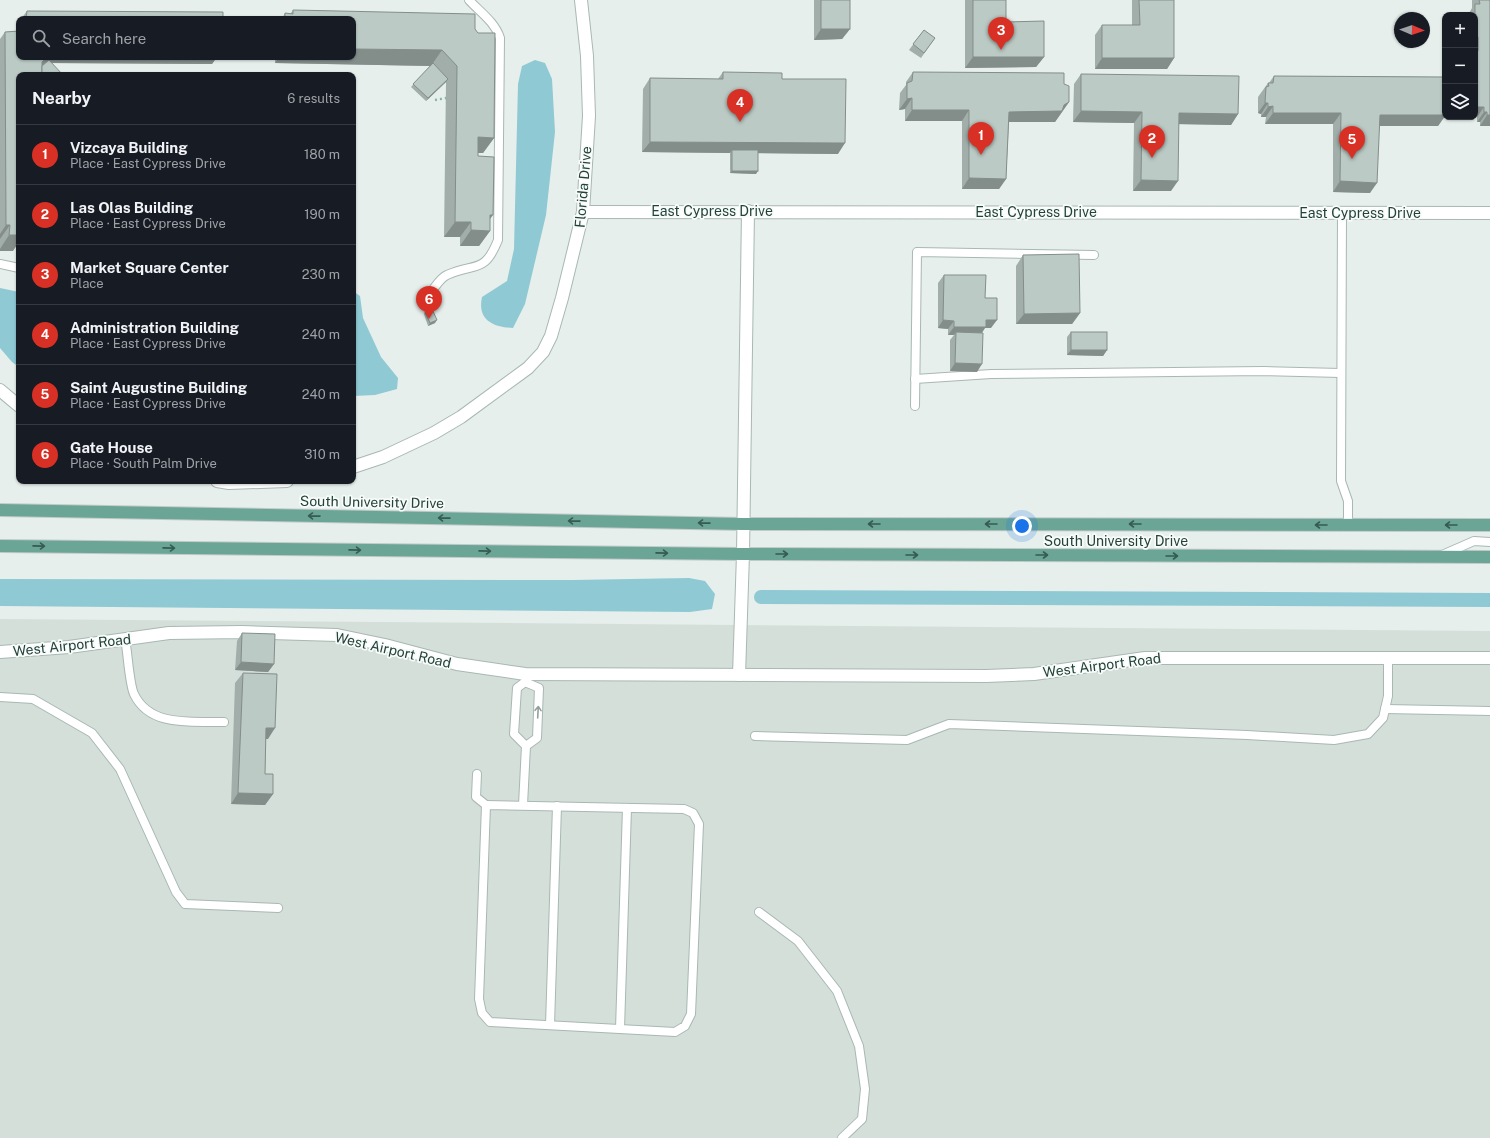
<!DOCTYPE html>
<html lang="en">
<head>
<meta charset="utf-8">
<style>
	body { margin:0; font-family:"Public Sans",sans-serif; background:#20242c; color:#f1f3f6 }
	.controls { position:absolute; right:12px; top:12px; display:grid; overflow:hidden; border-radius:8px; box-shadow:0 1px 3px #0004 }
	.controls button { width:36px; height:36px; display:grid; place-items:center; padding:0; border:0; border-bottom:1px solid #363941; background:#171b24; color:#f1f3f6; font:20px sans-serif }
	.compass { position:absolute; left:1394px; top:12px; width:36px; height:36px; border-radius:50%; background:#171b24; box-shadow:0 1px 3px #0004; rotate:92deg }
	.you { position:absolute; left:1022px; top:526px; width:14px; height:14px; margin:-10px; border:3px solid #fff; border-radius:50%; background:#1a73e8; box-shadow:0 0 0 6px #1a73e833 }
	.badge { display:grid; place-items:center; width:26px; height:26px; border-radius:50%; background:#d93025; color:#fff; font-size:13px; font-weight:700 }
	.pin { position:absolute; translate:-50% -33px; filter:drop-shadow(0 1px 2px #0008) }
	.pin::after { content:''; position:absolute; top:21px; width:14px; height:12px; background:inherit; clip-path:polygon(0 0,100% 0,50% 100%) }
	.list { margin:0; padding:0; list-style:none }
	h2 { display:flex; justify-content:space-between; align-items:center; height:52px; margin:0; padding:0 16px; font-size:17px }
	h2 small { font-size:13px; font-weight:400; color:#9ea1a6 }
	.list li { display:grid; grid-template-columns:26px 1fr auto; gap:12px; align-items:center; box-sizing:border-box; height:60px; padding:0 16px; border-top:1px solid #363941 }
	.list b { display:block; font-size:15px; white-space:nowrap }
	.list p { margin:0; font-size:13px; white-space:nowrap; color:#9ea1a6 }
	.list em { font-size:13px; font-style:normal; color:#9ea1a6 }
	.icon { flex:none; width:22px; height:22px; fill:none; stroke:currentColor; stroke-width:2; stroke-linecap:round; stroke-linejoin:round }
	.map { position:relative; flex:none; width:1490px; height:1138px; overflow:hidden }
	.search { position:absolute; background:#171b24; box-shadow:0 1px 3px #0004; left:16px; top:16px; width:340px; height:44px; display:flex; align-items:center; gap:10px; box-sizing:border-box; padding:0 14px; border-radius:8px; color:#9ea1a6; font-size:15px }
	.panel { position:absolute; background:#171b24; box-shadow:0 1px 3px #0004; left:16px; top:72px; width:340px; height:412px; border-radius:8px }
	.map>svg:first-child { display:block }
	.built { fill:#d4dfda }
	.water { fill:#8ec9d4 }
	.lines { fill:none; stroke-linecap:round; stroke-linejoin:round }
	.canal { stroke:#8ec9d4; stroke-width:14 }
	.service-casing { stroke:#a8b8b2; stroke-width:10 }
	.minor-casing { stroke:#a8b8b2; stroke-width:14 }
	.primary-casing { stroke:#c2cac8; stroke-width:14 }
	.path { stroke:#86b3a5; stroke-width:2.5; stroke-dasharray:2 3; stroke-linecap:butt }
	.service { stroke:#fff; stroke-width:8 }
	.minor { stroke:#fff; stroke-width:12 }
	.primary { stroke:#6aa596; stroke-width:12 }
	.wall { fill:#a1aea9 }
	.shaded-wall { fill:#838d89 }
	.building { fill:#bbcac4; stroke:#838d89 }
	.oneway { stroke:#365b51 }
	.oneway2 { stroke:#92a09c }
	.labels { text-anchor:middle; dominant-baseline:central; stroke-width:3.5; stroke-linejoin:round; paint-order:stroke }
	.street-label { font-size:14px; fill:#24423a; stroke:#f7fbf9 }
</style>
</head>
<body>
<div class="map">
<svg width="1490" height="1138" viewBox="0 0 1490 1138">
	<rect width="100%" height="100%" fill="#e6efeb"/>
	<polygon class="built" points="0,619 1490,631 1490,1138 0,1138"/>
	<g class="water">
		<path d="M535,60L545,63L552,79L555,132L546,215L525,304L513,328C493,327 477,320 482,297L507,281L514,249L518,84L522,66Z"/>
		<polygon points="0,288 19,292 19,367 12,362 0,348"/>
		<polygon points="353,291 360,296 363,318 381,357 398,378 397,389 375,395 353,396"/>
		<polygon points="689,578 705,581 715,594 712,609 690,612 0,606 0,579 573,580"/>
	</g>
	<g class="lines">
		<polyline class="canal" points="761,597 1490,600"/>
		<g class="service-casing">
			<g id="service">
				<polyline points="1342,213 1341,481 1348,501 1348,525"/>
				<polyline points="0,264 19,268"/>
				<path d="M434,288C437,284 442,277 447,275C475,262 484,275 498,240L500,38C495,22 480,12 469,0"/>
				<polyline points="915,379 991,374 1264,371 1341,373"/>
				<polyline points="915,406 917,252 1094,255"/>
				<polyline points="1442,555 1474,541 1490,542"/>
				<path d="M125,639C128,653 129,683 134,694C150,728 193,721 224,722"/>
				<polyline points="525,682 539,688 537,738 526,746"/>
				<polyline points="0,697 33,699 92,733 120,769 176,892 185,904 278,908"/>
				<polyline points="1385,709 1490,711"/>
				<polyline points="755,736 907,740 949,724 1247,735 1334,740 1368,734 1383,718 1388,696 1388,658"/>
				<polyline points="477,774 476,797 486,805"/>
				<polygon points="486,805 684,809 693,813 699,824 691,1014 685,1026 675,1032 490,1022 482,1013 479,999"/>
				<polyline points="523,805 526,746 514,734 517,688 525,682"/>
				<polyline points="759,912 798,941 837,991 859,1046 865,1089 862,1119 842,1138"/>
				<polyline points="550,1025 557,806"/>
				<polyline points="620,1029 627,808"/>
			</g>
		</g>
		<g class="minor-casing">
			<g id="minor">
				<polyline points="583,212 1490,213"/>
				<polyline points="0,390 19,406"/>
				<polyline points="353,467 383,457 434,433 461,417 528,368 543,352 551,336 562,298 583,212 589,116 587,56 581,0"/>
				<polyline points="217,481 229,483 287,481"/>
				<polyline points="0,652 69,647 169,633 242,632 337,635 385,645 457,664 525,674 986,676 1034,674 1145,658 1490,658"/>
				<polyline points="739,675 743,554 748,211"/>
			</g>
		</g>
		<g class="primary-casing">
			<g id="primary">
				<polyline points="0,510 743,524 1490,525"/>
				<polyline points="0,546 743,554 1490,557"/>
			</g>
		</g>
		<polyline class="path" points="435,100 446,98"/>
		<use href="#service" class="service"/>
		<use href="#minor" class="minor"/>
		<use href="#primary" class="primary"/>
	</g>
	<g class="wall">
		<polygon points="814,0 850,0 850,29 842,39 814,40"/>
		<polygon points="965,0 1006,0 1006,22 1044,57 1036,67 965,68"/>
		<polygon points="1132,0 1174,0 1174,58 1167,69 1095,69 1095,35 1102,25 1132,25"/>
		<polygon points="1472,0 1490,0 1490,126 1480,126 1480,122 1477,122 1477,117 1469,118 1469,117 1475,117 1475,15 1468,15 1472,8"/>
		<polygon points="293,10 475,29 494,138 483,153 478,153 478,156 490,220 490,231 479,246 460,246 460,237 444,237 446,82 426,101 411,87 430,66 275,63 275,58 267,57 353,57 353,19 277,19 278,17 283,17 285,13 291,13"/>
		<polygon points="27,11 223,17 230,19 21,19"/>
		<polygon points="19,21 19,57 217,57 212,64 52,63 19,75 13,251 0,251 0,39 5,32 16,31 16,26"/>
		<polygon points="924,30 935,38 921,58 909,50"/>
		<polygon points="723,72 782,79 838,154 758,153 756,174 730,173 730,153 642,152 643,89 650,78 718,79"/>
		<polygon points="913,72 1064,84 1069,102 1055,122 1009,122 1006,179 999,189 962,189 962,121 905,121 905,109 899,110 900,93 906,85 906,82"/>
		<polygon points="1081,74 1238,114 1231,125 1179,124 1171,191 1133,191 1134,123 1073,122 1074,84"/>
		<polygon points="1274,76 1445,77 1445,116 1438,126 1379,126 1370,193 1333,192 1333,124 1265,124 1266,117 1261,117 1261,114 1258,113 1258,97 1268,83 1269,83"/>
		<polygon points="1023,255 1080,313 1072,324 1016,324 1016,266"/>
		<polygon points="944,275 985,298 991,328 985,328 982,333 977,372 950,371 950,340 954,335 948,335 948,329 938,328 938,283"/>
		<polygon points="425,312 435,323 428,326 424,314"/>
		<polygon points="1071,332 1107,350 1103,356 1067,355 1067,337"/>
		<polygon points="242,633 274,664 268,672 235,670 237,641"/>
		<polygon points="243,673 268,739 266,739 265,774 273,794 265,805 231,804 235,683"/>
	</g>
	<g class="shaded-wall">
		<polygon points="821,29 850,29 842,39 814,40"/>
		<polygon points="353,49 442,50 431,66 275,63 279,57 353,57"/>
		<polygon points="47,57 217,57 212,64 47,63 34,75 42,62"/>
		<polygon points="973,57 1044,57 1036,67 965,68"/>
		<polygon points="1102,58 1174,58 1167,69 1095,69"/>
		<polygon points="448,79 446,82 426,101 428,98"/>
		<polygon points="912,98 905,109 899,110 907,99"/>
		<polygon points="1069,102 1055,122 1002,122 1009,112 1064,105"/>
		<polygon points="1265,103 1268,103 1261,114 1258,113"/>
		<polygon points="1273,106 1266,117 1261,117 1268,107"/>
		<polygon points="1476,107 1484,107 1477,117 1469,118 1469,117 1475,117 1475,108"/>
		<polygon points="1445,109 1445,116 1438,126 1372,126 1380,115"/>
		<polygon points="912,110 969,110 962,121 905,121"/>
		<polygon points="1081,111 1142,112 1134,123 1073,122"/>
		<polygon points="1484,112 1487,112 1480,122 1477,122"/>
		<polygon points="1179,113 1238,114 1231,125 1172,124"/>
		<polygon points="1273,113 1341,113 1333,124 1265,124"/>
		<polygon points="1487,115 1490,115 1490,126 1480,126"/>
		<polygon points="478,137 494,138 483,153 467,153"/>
		<polygon points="650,142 845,143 838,154 732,153 732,150 730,153 642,152"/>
		<polygon points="732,171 758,171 756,174 730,173"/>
		<polygon points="969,178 1006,179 999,189 962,189"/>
		<polygon points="1141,180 1178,181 1171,191 1133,191"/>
		<polygon points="1340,181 1377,183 1370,193 1333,192"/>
		<polygon points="490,215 493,215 482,230 490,231 479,246 460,246 471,230"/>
		<polygon points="455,222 471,222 460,237 444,237"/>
		<polygon points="6,225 10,225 0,239 0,234"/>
		<polygon points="19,232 19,242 13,251 0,251 0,249 9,235"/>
		<polygon points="1080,313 1072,324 1016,324 1024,314"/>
		<polygon points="437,320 435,323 428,326 430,323"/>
		<polygon points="943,320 954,321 948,329 938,328"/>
		<polygon points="986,320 997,320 991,328 985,328 980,335 956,332 954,335 948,335 954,327"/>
		<polygon points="1071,350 1107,350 1103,356 1067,355"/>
		<polygon points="955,363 982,364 977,372 950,371"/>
		<polygon points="241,662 274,664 268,672 235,670"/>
		<polygon points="266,728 275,728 268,739 259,739"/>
		<polygon points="238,793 273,794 265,805 231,804"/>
	</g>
	<g class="building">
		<rect x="821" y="0" width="29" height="29"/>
		<polygon points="973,0 1006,0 1006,22 1044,21 1044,57 973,57"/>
		<polygon points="1139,0 1174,0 1174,58 1102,58 1102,25 1140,25"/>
		<polygon points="1479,0 1490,0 1490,115 1487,115 1487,112 1484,112 1484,107 1476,107 1476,52 1478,51 1478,37 1475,37 1475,4 1480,4"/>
		<polygon points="293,10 475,14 475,29 478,33 495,33 494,138 478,137 478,156 494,157 493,215 490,215 490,231 471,230 471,222 455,222 457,66 442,50 353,49 353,19 278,19 278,17 285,17 285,13 293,14"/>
		<polygon points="27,11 223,12 223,17 230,17 230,19 26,19"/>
		<polygon points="924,30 935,38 924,53 913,44"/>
		<polygon points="19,31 19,57 47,57 42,62 42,75 19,75 19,235 9,235 10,225 6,225 5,32"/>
		<polygon points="49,60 63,75 42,75 42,66"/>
		<polygon points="433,63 448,79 428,98 413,84"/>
		<polygon points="723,72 782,73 782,79 846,79 845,143 650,142 650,78 723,79"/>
		<polygon points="913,72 1064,73 1064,84 1069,86 1069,102 1064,105 1062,111 1009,112 1006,179 969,178 969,110 912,110 912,98 907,99 907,83 912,81"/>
		<polygon points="1081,74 1239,76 1238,114 1179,113 1178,181 1141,180 1142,112 1081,111"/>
		<polygon points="1274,76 1445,77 1445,115 1380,115 1377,183 1340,181 1341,113 1273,113 1273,106 1268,107 1268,103 1265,103 1266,87 1269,86 1268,83 1273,83"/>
		<rect x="732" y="150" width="26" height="21"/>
		<polygon points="1079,254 1080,313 1024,314 1023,255"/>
		<polygon points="944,275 986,275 985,298 997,298 997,320 986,320 986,327 954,327 954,321 943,320"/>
		<polygon points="432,309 437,320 430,323 425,312"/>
		<polygon points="956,332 983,333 982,364 955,363"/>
		<rect x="1071" y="332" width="36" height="18"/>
		<polygon points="242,633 275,634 274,664 241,662"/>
		<polygon points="243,673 277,674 275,728 266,728 265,774 273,774 273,794 238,793"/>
	</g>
	<defs><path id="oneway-shaft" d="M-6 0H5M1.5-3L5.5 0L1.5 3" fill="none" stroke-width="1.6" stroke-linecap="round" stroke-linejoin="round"/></defs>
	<g class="oneway">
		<use href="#oneway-shaft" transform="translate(314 516) rotate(-179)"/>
		<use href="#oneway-shaft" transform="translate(444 518) rotate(-179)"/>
		<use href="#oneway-shaft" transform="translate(574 521) rotate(-179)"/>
		<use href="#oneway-shaft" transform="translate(704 523) rotate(-179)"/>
		<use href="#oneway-shaft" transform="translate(874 524) rotate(-180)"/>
		<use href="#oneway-shaft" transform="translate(991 524) rotate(-180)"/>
		<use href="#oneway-shaft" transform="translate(1135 524) rotate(-180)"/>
		<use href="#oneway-shaft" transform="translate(1321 525) rotate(-180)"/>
		<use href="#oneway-shaft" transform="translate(1451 525) rotate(-180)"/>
		<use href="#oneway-shaft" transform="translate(39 546) rotate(1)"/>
		<use href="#oneway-shaft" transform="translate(169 548) rotate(1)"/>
		<use href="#oneway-shaft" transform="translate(355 550) rotate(1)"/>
		<use href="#oneway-shaft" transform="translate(485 551) rotate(1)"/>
		<use href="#oneway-shaft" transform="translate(662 553) rotate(1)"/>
		<use href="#oneway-shaft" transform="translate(782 554)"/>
		<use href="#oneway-shaft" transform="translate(912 555)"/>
		<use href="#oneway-shaft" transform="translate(1042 555)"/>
		<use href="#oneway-shaft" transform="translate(1172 556)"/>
	</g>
	<use class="oneway2" href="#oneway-shaft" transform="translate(538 712) rotate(-87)"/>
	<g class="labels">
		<g class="street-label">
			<text transform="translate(583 187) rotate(-85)">Florida Drive</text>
			<text x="712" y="211">East Cypress Drive</text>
			<text x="1036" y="212">East Cypress Drive</text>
			<text x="1360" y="213">East Cypress Drive</text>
			<text transform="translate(372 502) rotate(1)">South University Drive</text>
			<text x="1116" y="541">South University Drive</text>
			<text transform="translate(72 645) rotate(-6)">West Airport Road</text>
			<text transform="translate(393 650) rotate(13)">West Airport Road</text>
			<text transform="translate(1102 665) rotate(-7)">West Airport Road</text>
		</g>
	</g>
</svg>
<div class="controls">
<button>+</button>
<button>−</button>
<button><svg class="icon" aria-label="layers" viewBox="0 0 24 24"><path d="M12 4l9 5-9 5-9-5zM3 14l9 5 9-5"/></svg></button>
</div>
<svg class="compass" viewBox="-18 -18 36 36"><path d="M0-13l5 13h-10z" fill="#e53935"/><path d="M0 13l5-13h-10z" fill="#9ea1a6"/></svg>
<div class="you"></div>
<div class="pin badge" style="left:981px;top:155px">1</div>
<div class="pin badge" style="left:1152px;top:158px">2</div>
<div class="pin badge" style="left:1001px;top:50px">3</div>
<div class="pin badge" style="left:740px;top:122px">4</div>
<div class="pin badge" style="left:1352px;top:159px">5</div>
<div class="pin badge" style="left:429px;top:319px">6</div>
<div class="search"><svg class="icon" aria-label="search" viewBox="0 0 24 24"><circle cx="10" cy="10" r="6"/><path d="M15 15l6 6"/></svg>Search here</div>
<section class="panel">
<h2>Nearby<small>6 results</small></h2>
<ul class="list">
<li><span class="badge">1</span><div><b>Vizcaya Building</b><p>Place · East Cypress Drive</p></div><em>180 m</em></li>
<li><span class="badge">2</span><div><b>Las Olas Building</b><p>Place · East Cypress Drive</p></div><em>190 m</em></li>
<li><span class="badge">3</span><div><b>Market Square Center</b><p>Place</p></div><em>230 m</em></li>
<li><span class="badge">4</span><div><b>Administration Building</b><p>Place · East Cypress Drive</p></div><em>240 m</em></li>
<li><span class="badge">5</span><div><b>Saint Augustine Building</b><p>Place · East Cypress Drive</p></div><em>240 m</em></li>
<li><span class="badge">6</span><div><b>Gate House</b><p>Place · South Palm Drive</p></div><em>310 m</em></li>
</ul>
</section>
</div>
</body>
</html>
